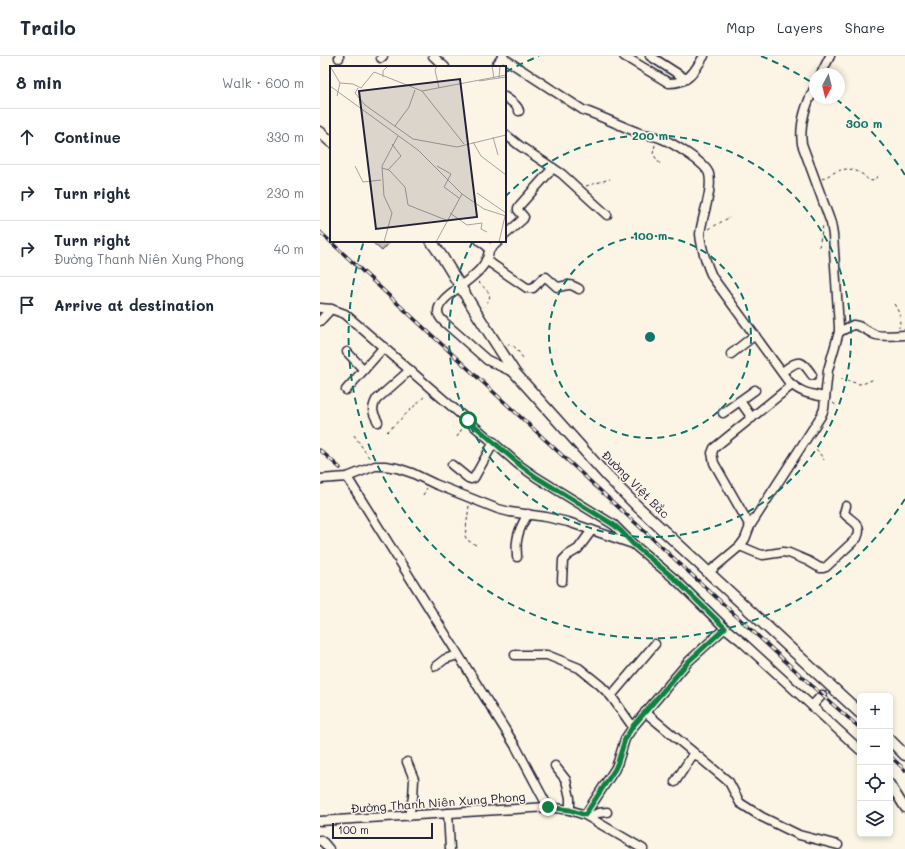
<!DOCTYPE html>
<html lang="en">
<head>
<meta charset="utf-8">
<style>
	body { margin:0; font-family:Mali,sans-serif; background:#f6f6f7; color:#1f2937 }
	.controls { position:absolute; right:12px; bottom:12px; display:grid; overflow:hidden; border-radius:6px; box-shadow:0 2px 6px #0003 }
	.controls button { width:36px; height:36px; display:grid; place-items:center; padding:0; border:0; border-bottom:1px solid #e0e1e3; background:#fff; color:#1f2937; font:20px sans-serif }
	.compass { position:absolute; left:489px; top:12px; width:36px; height:36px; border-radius:50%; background:#fff; box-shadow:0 2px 6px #0003; rotate:187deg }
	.scale { position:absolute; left:12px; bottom:10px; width:101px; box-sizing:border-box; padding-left:4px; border:2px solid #22223b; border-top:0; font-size:11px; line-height:14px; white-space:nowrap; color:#22223b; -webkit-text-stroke:3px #fcf5e5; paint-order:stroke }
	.stop { position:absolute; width:12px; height:12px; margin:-9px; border:3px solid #0b8043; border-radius:50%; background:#fff }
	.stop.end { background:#0b8043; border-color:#fff; box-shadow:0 1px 4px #0008 }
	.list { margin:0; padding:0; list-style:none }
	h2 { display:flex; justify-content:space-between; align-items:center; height:52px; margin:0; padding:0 16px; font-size:17px }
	h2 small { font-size:13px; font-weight:400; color:#747a83 }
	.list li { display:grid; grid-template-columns:26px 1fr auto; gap:12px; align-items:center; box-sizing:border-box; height:56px; padding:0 16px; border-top:1px solid #e0e1e3 }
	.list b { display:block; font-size:15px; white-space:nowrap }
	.list p { margin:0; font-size:13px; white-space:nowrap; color:#747a83 }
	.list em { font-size:13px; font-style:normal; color:#747a83 }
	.icon { flex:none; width:22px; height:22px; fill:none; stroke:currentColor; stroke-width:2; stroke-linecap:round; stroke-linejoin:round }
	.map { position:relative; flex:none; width:585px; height:793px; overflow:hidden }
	header { display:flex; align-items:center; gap:24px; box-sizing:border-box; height:56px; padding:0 20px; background:#fff; border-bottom:1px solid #e0e1e3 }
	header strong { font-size:19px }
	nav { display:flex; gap:22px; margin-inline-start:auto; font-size:14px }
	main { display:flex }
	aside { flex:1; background:#fff }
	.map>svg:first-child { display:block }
	.building { fill:#c6c1bb; stroke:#22223b }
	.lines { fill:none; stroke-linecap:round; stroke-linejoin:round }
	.minor-casing { stroke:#22223b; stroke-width:11 }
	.major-casing { stroke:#22223b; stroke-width:13 }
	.path { stroke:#22223b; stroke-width:1; stroke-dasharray:3 3; stroke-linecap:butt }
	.minor { stroke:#fcf5e5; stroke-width:8 }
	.major { stroke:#fcf5e5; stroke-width:10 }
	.rail-casing { stroke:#22223b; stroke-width:3.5 }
	.rail { stroke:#fcf5e5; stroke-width:2; stroke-dasharray:6; stroke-linecap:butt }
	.route { stroke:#0b8043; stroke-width:5 }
	.ring { fill:none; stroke:#0f766e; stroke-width:2; stroke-dasharray:7 5 }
	.labels { text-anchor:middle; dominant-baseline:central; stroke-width:3; stroke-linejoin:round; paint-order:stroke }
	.street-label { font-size:12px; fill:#22223b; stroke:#fcf5e5 }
	.inset-road { fill:none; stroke:#a5a1a1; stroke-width:1 }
	.view { fill:#22223b; fill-opacity:0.15; stroke:#22223b; stroke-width:2 }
	.inset-edge { fill:none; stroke:#22223b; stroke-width:2 }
	.centre { fill:#0f766e; stroke:#fcf5e5; stroke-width:2 }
	.ring-label { font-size:12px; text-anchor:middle; font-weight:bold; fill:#0f766e; stroke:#fcf5e5; stroke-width:3; stroke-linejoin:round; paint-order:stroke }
</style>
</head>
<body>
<header>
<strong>Trailo</strong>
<nav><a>Map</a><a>Layers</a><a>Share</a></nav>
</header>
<main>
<aside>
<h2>8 min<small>Walk · 600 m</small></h2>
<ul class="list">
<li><svg class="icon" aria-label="ahead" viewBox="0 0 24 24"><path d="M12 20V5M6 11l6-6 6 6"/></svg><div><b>Continue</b></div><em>330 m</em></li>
<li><svg class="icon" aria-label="right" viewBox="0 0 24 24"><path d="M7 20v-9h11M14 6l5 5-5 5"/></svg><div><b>Turn right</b></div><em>230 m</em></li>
<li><svg class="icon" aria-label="right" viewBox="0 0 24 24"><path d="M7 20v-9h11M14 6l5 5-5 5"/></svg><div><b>Turn right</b><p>Đường Thanh Niên Xung Phong</p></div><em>40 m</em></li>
<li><svg class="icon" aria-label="arrive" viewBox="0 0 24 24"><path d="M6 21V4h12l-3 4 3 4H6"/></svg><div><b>Arrive at destination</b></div></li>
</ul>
</aside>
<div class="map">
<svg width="585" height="793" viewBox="0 0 585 793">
	<rect width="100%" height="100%" fill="#fcf5e5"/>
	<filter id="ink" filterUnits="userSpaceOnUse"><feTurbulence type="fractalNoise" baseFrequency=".025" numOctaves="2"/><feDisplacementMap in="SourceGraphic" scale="8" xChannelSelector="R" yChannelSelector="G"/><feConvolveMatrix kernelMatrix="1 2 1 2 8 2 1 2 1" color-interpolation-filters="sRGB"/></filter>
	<g filter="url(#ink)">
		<polygon class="building" points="51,185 71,185 62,195"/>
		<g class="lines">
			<g class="minor-casing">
				<g id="minor">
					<polyline points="19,0 19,2"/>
					<polyline points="113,0 125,11"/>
					<path d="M304,0L349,27C370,27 374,15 384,0"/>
					<polyline points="330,0 366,23"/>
					<path d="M182,1L263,54C281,60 298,69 317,76C324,79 333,79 340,82C351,86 386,107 389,118C393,135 382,160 380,178C381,190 387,211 393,222L468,325C480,337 490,338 505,341"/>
					<polyline points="61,2 63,0"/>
					<polyline points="175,11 183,0"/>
					<polyline points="501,18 510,0"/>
					<path d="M185,41C190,45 198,49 199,55"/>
					<polyline points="185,78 200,90 242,118 287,159"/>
					<polyline points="185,179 203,163 204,161 198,154 198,152 200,149 233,112"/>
					<path d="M160,185L167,190L169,194C168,222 118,236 118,256C118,260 121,263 124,266L167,304L195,317"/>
					<polyline points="169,194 179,185"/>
					<path d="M166,204L207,232H213L223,222L226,221L237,231C249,230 247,226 259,233"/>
					<polyline points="0,252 11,253 25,258 199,409 216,421 294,469 312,487"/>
					<polyline points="0,265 11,253"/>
					<path d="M519,276C523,274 529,271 533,269C540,268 549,277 556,279C565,281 576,279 585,279"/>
					<polyline points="27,296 44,314"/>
					<polyline points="411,298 435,279"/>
					<path d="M462,316C478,305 480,301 492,319"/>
					<polyline points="26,334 64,291"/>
					<polyline points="420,345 432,362"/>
					<polyline points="403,357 435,334"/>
					<path d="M58,366C53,357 51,354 56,344L90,314"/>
					<polyline points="132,409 148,422 151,423 154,422 174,386"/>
					<polyline points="27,421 196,691 228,751"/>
					<polyline points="0,423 27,421 55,410 65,410 77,412 92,417 115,428 178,453 190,456 226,461 248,466 313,488 356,524 405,572 421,585 540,694"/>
					<polyline points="430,470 394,407 392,397 394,392 472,329"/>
					<path d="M420,490L439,498L443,499L463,496L469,497L488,505L500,512H503L506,511L537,482C544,467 531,466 524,457L526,450"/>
					<path d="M197,501C197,496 196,490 197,485C198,475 203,466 208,458"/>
					<path d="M389,516L420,490L425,483L430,470L501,360L504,353L508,314L519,276V271L513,179L511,167L482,88C479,68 486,48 495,31"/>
					<polyline points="242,525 243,504 248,499 258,493 272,474"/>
					<polyline points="195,599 227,599 259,612 280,629 291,640 313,671"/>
					<polyline points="116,610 125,603 138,599"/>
					<polyline points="291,640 335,588"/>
					<polyline points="492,650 502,639"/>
					<polyline points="325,656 409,726 420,747 442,761 479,779 518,789"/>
					<polyline points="87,706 94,723 93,741 89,760"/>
					<polyline points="235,710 246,724 250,742 250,754"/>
					<polyline points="355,726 374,697"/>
					<polyline points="570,728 585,752"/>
					<polyline points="128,757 130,793"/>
					<polyline points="265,759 295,713 298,706 305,683 313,671 369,605 405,572"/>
					<polyline points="270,761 278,757 287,756"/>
					<polyline points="0,765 228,751 250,754 265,759 323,793"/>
					<polyline points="0,784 4,787 9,793"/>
				</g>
			</g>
			<g class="major-casing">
				<g id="major">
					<polyline points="0,76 11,86"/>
					<polyline points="111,185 123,202 157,258 195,317 287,420 318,451 540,657"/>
					<polyline points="570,684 585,699"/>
				</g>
			</g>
			<g class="path">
				<polyline points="335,89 333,98 340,108"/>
				<path d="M502,123C517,115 526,108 542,118C546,121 547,124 552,125L560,119"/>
				<polyline points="266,130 290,123"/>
				<polyline points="389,173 410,161"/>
				<polyline points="499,191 503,169"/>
				<path d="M158,226C169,236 175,239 163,252"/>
				<path d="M574,248C580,257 581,262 579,272"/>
				<path d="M188,288C196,289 198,296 203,302"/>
				<polyline points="515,321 539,328 545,327 554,323"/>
				<polyline points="513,347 517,350"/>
				<polyline points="67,376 106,339"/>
				<polyline points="34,379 50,403"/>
				<polyline points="137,381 143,371"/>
				<polyline points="492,389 498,395 504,404"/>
				<polyline points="103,439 107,432"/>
				<polyline points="149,450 145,480 147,484 156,489"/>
			</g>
			<use href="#minor" class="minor"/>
			<use href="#major" class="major"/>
			<g class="rail-casing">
				<g id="rail">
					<polyline points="0,176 502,639 540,672"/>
					<polyline points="0,394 20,412"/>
					<polyline points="570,700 585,714"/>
				</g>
			</g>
			<use href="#rail" class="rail"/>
		</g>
	</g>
	<g class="lines" filter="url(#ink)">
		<polyline class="route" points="148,364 200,409 216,421 294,469 301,475 313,488 356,524 405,572 369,605 313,670 305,683 298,706 295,713 265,759 250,754 228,751"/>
	</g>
	<g class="ring">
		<circle cx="330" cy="281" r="101"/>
		<path d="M185 141A201 201 0 1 1 153 185"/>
		<path d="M585 443A302 302 0 0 1 44 185M186 16A302 302 0 0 1 219 0M441 0A302 302 0 0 1 494 28M516 43A302 302 0 0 1 585 119"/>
	</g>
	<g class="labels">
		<g class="street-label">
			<text transform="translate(316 428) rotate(45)">Đường Việt Bắc</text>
			<text transform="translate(118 746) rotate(-4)">Đường Thanh Niên Xung Phong</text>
		</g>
	</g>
	<g transform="translate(10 10)">
		<rect width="176" height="176" fill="#fcf5e5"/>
		<path class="inset-road" d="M0,0L10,17M107,0L105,4L109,22M162,0L164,12M53,11V5L58,0M169,12L170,0M149,15L176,11M10,17L23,18L31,22L44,6L92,25L176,9M0,20L88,84L132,128L154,143L176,150M28,22L25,27L35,39L83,73L127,81L176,69M92,25L134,78M7,30L10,17M65,60L79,41L85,24M163,71L168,89M143,76L151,90L176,109M25,100L33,116L51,114M107,100L121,108L114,121L129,132M52,102L59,104L75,121L78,139L116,154M58,104L71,90L62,78M147,127L176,147M120,147L137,159L152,157L151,163L157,166M54,176L62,147L54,130L52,100L68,70M106,176L132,128M169,176L175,150"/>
		<path class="view" d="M130,13L147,151L46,163L29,25Z"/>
		<rect width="176" height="176" class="inset-edge"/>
	</g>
	<circle cx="330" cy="281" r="6" class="centre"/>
	<g class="ring-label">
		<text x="544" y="72">300 m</text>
		<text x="330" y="84">200 m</text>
		<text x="330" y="184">100 m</text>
	</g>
</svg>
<div class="controls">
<button>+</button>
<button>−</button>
<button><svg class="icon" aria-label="locate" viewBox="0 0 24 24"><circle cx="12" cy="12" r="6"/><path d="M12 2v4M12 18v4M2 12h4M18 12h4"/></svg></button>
<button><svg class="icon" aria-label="layers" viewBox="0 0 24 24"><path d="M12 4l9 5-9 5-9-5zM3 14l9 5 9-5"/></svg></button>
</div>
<svg class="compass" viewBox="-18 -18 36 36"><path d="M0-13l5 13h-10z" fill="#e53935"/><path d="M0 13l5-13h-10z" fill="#747a83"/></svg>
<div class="scale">100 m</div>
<div class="stop" style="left:148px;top:364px"></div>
<div class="stop end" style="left:228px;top:751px"></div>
</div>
</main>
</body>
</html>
